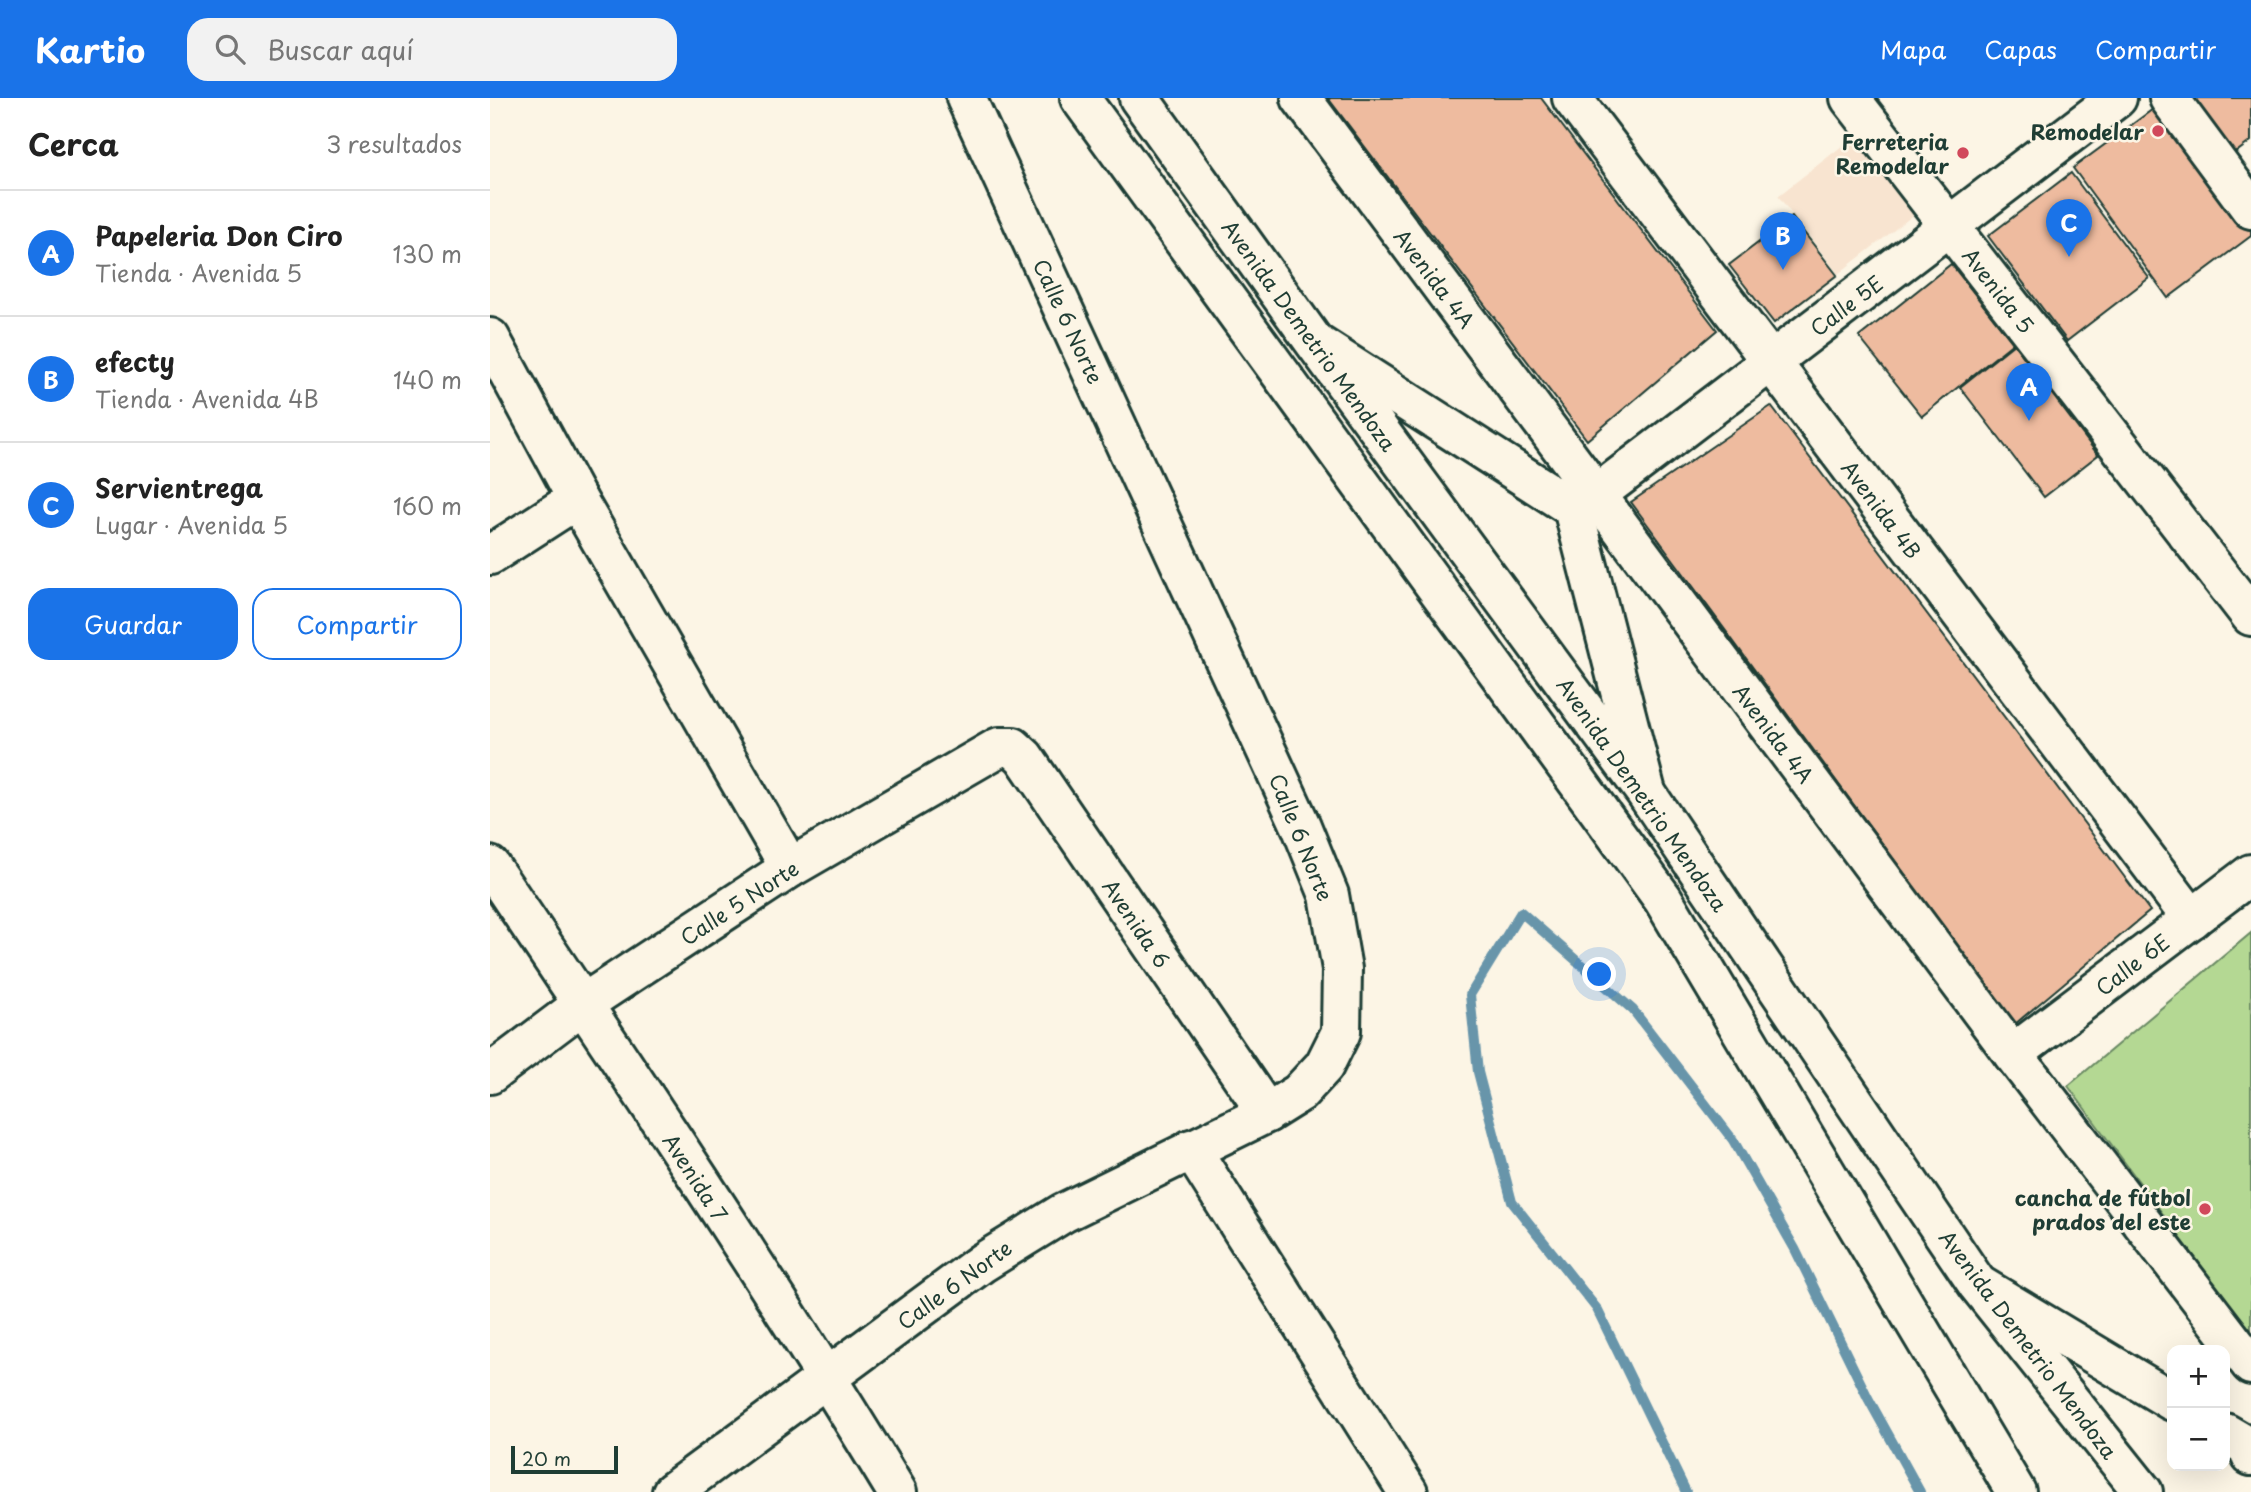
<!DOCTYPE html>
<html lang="es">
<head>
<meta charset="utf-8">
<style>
	body { margin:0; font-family:"Playpen Sans",sans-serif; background:#f2f2f2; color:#222 }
	.controls { position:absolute; right:21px; bottom:21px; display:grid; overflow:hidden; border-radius:14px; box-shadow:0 7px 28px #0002 }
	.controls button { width:63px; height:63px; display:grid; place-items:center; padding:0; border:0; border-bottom:2px solid #e0e0e0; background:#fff; color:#222; font:35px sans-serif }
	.scale { position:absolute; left:21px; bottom:18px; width:107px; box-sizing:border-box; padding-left:7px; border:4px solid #1f3d34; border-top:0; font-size:19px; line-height:24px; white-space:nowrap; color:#1f3d34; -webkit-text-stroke:5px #fcf5e5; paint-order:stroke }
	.you { position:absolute; left:1110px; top:877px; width:24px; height:24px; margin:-18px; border:5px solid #fff; border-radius:50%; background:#1a73e8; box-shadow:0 0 0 10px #1a73e833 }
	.badge { display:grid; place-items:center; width:46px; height:46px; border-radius:50%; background:#1a73e8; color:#fff; font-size:23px; font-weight:700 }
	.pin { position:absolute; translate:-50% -58px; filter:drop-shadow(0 2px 4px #0008) }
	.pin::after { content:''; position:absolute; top:37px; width:24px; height:21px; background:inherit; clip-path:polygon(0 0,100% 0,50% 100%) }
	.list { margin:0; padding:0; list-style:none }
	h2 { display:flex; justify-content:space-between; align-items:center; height:91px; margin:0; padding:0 28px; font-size:30px }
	h2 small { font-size:23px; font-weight:400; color:#767676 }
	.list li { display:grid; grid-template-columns:46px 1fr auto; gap:21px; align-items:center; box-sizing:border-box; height:126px; padding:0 28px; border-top:2px solid #e0e0e0 }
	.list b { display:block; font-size:26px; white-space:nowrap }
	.list p { margin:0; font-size:23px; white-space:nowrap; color:#767676 }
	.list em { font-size:23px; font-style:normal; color:#767676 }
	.actions { display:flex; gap:14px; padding:21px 28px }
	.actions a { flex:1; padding:16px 0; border:2px solid #1a73e8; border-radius:21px; text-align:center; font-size:24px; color:#1a73e8 }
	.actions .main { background:#1a73e8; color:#fff }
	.icon { flex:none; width:38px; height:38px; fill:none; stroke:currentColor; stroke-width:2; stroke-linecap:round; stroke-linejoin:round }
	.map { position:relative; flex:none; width:1761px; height:1394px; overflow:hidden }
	header { display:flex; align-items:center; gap:42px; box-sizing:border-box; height:98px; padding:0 35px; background:#1a73e8; color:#fff }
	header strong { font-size:33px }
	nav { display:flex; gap:38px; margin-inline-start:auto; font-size:24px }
	.search { width:490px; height:63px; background:#f2f2f2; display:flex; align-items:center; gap:18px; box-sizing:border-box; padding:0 24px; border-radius:21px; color:#767676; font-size:26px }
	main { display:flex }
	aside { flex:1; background:#fff }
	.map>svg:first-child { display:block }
	.built { fill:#f8e4d0 }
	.garden { fill:#b4d893; stroke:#6a8a64; stroke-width:2 }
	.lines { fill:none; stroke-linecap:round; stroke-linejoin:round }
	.stream { stroke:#6895aa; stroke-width:10 }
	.building { fill:#eebb9f; stroke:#1f3d34; stroke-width:2 }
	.minor-casing { stroke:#1f3d34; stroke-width:44 }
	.major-casing { stroke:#1f3d34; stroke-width:44 }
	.minor { stroke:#fcf5e5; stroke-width:38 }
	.major { stroke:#fcf5e5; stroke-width:38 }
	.poi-dot { fill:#d1495b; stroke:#fcf5e5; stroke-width:2.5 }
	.labels { text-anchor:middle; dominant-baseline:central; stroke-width:5; stroke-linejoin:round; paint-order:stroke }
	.poi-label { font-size:21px; font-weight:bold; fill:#1f3d34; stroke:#fcf5e5; text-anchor:end }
	.street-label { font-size:21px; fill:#1f3d34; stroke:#fcf5e5 }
</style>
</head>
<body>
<header>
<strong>Kartio</strong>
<div class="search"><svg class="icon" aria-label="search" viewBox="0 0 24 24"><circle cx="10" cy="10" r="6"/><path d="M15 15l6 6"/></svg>Buscar aquí</div>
<nav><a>Mapa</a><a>Capas</a><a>Compartir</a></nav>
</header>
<main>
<aside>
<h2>Cerca<small>3 resultados</small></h2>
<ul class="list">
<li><span class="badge">A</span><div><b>Papeleria Don Ciro</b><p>Tienda · Avenida 5</p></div><em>130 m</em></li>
<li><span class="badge">B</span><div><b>efecty</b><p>Tienda · Avenida 4B</p></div><em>140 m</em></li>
<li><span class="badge">C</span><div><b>Servientrega</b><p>Lugar · Avenida 5</p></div><em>160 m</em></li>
</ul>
<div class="actions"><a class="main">Guardar</a><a>Compartir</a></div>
</aside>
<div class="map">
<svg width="1761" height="1394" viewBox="0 0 1761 1394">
	<rect width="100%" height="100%" fill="#fcf5e5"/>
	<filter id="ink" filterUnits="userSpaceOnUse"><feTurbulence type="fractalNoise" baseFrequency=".0143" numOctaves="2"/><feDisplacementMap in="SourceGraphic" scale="14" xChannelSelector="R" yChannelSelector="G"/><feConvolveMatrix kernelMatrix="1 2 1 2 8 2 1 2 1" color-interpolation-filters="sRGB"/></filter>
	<g filter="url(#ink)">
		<polygon class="built" points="1366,37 1426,115 1348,176 1288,98"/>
		<polygon class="garden" points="1761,835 1761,1235 1578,988"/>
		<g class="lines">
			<polyline class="stream" points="1196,1394 1107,1211 1022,1104 988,974 980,897 1031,814 1143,912 1243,1042 1305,1151 1378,1300 1430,1394"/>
		</g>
		<g class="building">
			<polygon points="838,0 1051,0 1227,232 1097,342"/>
			<polygon points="1691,0 1761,0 1761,43 1737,61"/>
			<polygon points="1674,3 1761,121 1761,138 1678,200 1583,70"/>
			<polygon points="1581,75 1659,180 1577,243 1498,138"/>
			<polygon points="1302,119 1347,177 1284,225 1239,167"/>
			<polygon points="1461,166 1523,245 1432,318 1369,239"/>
			<polygon points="1524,246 1608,357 1554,399 1470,289"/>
			<polygon points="1281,308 1660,813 1525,926 1141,404"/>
		</g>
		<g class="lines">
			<g class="minor-casing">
				<g id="minor">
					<polyline points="811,0 1523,956 1761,1267"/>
					<polyline points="1082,0 1702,821"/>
					<polyline points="1360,0 1761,518"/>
					<polyline points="1679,0 1761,111"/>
					<polyline points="0,240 87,401 300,770"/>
					<polyline points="827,246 1083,410 1156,694"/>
					<polyline points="1083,410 1107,396 1627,0"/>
					<polyline points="0,457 87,401"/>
					<path d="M0,768C139,974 278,1181 407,1394"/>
					<polyline points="1523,956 1761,776"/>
					<polyline points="0,976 93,906 300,770 509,649 523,649 534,659 777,1015"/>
					<polyline points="701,1051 918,1394"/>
					<polyline points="1489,1187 1682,1303"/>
					<polyline points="1735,1335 1759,1349 1761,1358"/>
					<polyline points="182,1394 492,1165 573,1115 777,1015 809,995 834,968 851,934 852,871 839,797 811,728 476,0"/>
				</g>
			</g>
			<g class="major-casing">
				<g id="major">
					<polyline points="590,0 1173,801 1526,1394"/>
					<polyline points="649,0 825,245 1156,695 1488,1187 1653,1394"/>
				</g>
			</g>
			<use href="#minor" class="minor"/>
			<use href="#major" class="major"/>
		</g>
	</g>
	<g class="poi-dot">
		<circle cx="1668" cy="33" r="7"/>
		<circle cx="1473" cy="55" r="7"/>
		<circle cx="1715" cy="1111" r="7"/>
	</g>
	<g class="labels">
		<g class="poi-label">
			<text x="1654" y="33">Remodelar</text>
			<text x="1459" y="43">Ferreteria<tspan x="1459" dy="24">Remodelar</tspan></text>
			<text x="1701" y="1099">cancha de fútbol<tspan x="1701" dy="24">prados del este</tspan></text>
		</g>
		<g class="street-label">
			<text transform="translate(945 180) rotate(53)">Avenida 4A</text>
			<text transform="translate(1509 192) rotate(52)">Avenida 5</text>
			<text transform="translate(1356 207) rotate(-37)">Calle 5E</text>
			<text transform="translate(579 223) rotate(65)">Calle 6 Norte</text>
			<text transform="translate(820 237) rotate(54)">Avenida Demetrio Mendoza</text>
			<text transform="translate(1392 411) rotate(53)">Avenida 4B</text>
			<text transform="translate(1284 635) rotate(53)">Avenida 4A</text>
			<text transform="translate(1153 696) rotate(55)">Avenida Demetrio Mendoza</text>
			<text transform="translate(812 739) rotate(68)">Calle 6 Norte</text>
			<text transform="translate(249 804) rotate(-33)">Calle 5 Norte</text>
			<text transform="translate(647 825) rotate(56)">Avenida 6</text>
			<text transform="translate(1642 866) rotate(-37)">Calle 6E</text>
			<text transform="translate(206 1079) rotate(57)">Avenida 7</text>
			<text transform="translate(464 1186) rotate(-36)">Calle 6 Norte</text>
			<text transform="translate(1539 1246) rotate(53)">Avenida Demetrio Mendoza</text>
		</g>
	</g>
</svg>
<div class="controls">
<button>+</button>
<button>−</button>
</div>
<div class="scale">20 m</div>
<div class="you"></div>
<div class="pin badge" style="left:1539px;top:323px">A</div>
<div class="pin badge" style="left:1293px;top:172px">B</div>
<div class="pin badge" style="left:1579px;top:159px">C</div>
</div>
</main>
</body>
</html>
